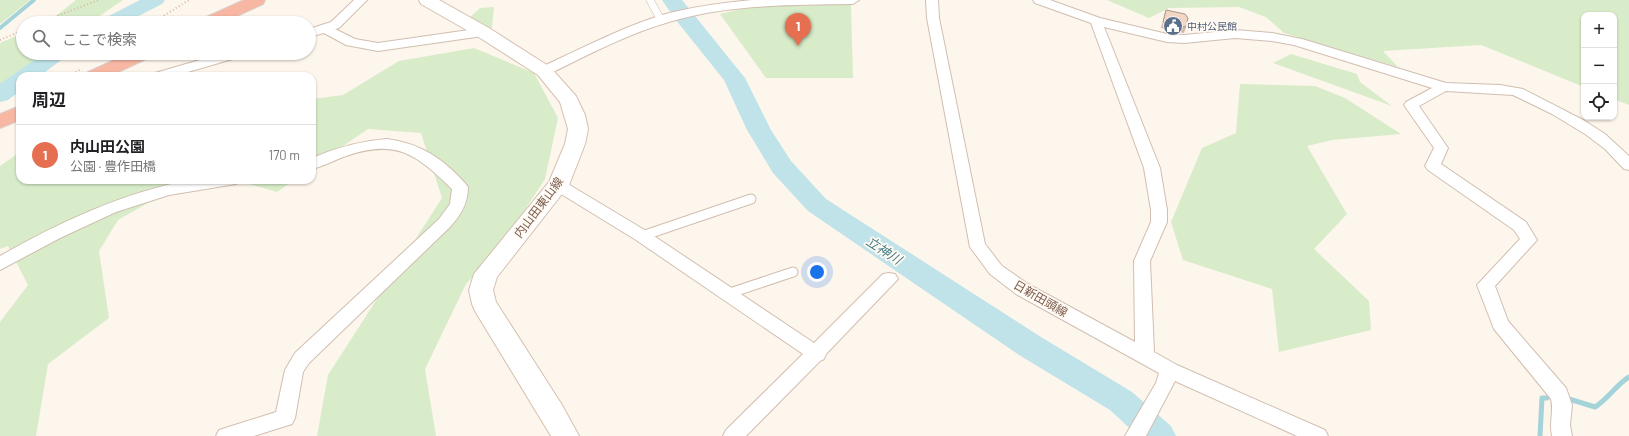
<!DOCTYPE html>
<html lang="ja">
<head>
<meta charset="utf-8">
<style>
	body { margin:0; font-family:Barlow,"Noto Sans JP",sans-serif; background:#f6f6f6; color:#202124 }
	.controls { position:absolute; right:12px; top:12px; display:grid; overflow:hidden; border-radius:8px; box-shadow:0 1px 3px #0004 }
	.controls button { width:36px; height:36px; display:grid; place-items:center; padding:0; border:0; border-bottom:1px solid #e0e0e0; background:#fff; color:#202124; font:20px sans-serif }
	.you { position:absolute; left:817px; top:272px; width:14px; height:14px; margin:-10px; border:3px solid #fff; border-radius:50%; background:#1a73e8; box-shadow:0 0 0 6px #1a73e833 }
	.badge { display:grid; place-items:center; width:26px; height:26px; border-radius:50%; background:#e76f51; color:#fff; font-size:13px; font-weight:700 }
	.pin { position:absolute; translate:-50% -33px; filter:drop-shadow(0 1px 2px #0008) }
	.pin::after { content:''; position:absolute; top:21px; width:14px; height:12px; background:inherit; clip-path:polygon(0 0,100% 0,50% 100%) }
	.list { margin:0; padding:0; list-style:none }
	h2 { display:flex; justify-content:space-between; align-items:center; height:52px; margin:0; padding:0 16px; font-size:17px }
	h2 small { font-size:13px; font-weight:400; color:#757577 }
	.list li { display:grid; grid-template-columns:26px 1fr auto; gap:12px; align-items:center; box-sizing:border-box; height:60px; padding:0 16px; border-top:1px solid #e0e0e0 }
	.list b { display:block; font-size:15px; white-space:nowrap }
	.list p { margin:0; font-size:13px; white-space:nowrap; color:#757577 }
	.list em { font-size:13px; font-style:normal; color:#757577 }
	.icon { flex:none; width:22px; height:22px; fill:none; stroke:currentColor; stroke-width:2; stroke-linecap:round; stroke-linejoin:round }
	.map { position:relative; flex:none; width:1629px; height:436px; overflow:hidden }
	.search { position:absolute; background:#fff; box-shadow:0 1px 3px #0004; left:16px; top:16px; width:300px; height:44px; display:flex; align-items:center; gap:10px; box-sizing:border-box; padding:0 14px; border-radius:22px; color:#757577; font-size:15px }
	.panel { position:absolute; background:#fff; box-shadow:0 1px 3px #0004; left:16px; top:72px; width:300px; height:112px; border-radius:12px }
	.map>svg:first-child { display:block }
	.green { fill:#d8ecc9 }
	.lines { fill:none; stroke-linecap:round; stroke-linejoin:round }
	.stream-far1 { stroke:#a5d3da; stroke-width:4 }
	.stream { stroke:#a5d3da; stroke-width:5 }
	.river { fill:#bfe3e8; fill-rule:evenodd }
	.lane-far1-casing { stroke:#d1beb0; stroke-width:8 }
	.lane-casing { stroke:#d1beb0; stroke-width:11 }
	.street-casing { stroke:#d1beb0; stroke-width:2 }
	.secondary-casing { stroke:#d6c0b0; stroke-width:2 }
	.highway-casing { stroke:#dad1cd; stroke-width:2 }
	.path { stroke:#d9b8a5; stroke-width:2; stroke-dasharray:1 2.5; stroke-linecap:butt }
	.lane-far1 { stroke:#fff; stroke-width:7 }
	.lane { stroke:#fff; stroke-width:9 }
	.street { fill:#fff; fill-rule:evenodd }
	.secondary { fill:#fff; fill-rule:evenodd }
	.highway { fill:#f7b7a3; fill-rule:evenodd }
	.wall { fill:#d1b7a8 }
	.building { fill:#f3d5c3; stroke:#aa9588 }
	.labels { text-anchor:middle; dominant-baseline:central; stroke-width:3.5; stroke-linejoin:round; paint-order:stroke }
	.far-service-label { font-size:10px; fill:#4e5e75; stroke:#fffaf3; text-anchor:start }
	.street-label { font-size:12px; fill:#7a5c4d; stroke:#fffaf3 }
	.water-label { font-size:13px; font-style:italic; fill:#437c86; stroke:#fffaf3 }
</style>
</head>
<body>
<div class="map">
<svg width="1629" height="436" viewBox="0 0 1629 436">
	<rect width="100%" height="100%" fill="#fdf6ec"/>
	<g class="green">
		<polygon points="0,0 30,0 0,24"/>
		<polygon points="76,0 123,0 89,23 47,23"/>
		<polygon points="1107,0 1629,0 1629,105 1614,99 1614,15 1584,15 1584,87 1481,45 1383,51 1398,67 1284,33 1266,17 1239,7 1169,8 1149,18"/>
		<polygon points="756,5 851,5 853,78 766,78 720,14"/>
		<polygon points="494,7 492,27 490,30 469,18 480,8"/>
		<polygon points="23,33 23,53 46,53 0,85 0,43"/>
		<polygon points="474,48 534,73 558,118 545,179 500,248 466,284 425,369 436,436 317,436 328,375 442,198 421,133 368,129 312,167 312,99 343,95 399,61"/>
		<polygon points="1291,54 1357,74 1360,82 1392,106 1273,63"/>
		<polygon points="1240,84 1315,86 1345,98 1401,134 1332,140 1307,146 1347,214 1314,249 1369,301 1371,330 1279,352 1272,289 1183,260 1171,222 1202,148 1236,133"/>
		<polygon points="20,152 20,180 188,180 118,220 99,251 109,318 48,364 36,436 0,436 0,322 28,285 8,246 0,249 0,166"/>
		<polygon points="235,180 294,180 277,192"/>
	</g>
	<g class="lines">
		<polyline class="stream-far1" points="0,28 34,0"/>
		<g class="stream">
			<path d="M1569,399L1595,407C1608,399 1616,385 1629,377"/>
			<polyline points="1540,436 1542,398 1547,398"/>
		</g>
		<g class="river">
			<polygon points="140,0 165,0 162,4 125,23 100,23 103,19"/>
			<polygon points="662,0 682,0 745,78 771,130 791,161 826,199 1041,337 1132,392 1171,426 1176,436 1138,436 1110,410 1019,355 808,211 773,173 747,130 724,80 675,19"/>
			<polygon points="44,53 69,53 65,57 40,76 20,76 20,91 8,100 0,102 0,84"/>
		</g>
		<g class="lane-far1-casing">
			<polyline id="lane-far1" points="650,0 661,20"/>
		</g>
		<g class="lane-casing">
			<g id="lane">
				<polyline points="642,236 751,199"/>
				<polyline points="727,294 793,272"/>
			</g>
		</g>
		<g class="street-casing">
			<g id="street">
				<polygon points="354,0 367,0 339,28 335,29 355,39 378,43 483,28 489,32 483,36 378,51 346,45 324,33 309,37 309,29 331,22"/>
				<path d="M752,0H859L853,4C792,5 728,4 669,22C627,34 588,55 549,74H539L537,71L539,68C579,50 618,29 659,16C689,7 721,3 752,0Z"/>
				<path d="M926,0H938L939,18L985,244L1002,266L1028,284L1135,342L1134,261L1151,222V210L1144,168L1091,23L1035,3L1033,0H1050L1100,18L1167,34L1184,35L1235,30L1272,33L1302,39L1446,83L1500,85L1523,89L1585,121L1605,134L1629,156V170L1624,169L1605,149L1585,134L1552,114L1513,95L1446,91L1419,106L1448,148L1441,164L1526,222L1537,240L1495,286L1508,321L1566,388L1572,405L1570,425L1572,436H1552C1549,423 1554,411 1551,399L1494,329L1477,285L1520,239L1514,230L1428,170L1425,166L1434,148L1404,105L1406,102L1432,88L1294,45L1272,41L1235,38L1184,43L1167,42L1104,27L1160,168L1167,210V222L1150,261L1154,352L1177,365L1325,430L1328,436H1297L1175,381L1146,436H1125L1156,383L1159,373L1016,294L990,274L970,247L927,18Z"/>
				<polygon points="224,53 245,53 243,56 174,76 153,76 155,73"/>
				<path d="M387,139C414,143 433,152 453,171C458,176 464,181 468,187C468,203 461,215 450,227L309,363L303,372L295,418L292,424L254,436H216L219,430L276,412L285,370L295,353L439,219L450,204L452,189C417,155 397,138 346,156C335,160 324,166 312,169V158C336,148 360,141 387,139Z"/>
				<path d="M190,180H239L236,184L169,195L116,212L60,238L0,270V256C60,222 122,193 190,180Z"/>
				<polygon points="558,180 563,181 648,232 814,343 883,274 889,273 895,274 898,279 826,354 824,359 820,361 746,436 723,436 726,430 803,354 636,240 553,189 550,185 553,181"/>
			</g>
		</g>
		<g class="secondary-casing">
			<polygon id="secondary" points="419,0 439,0 489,28 550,67 576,96 585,115 588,129 585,144 569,185 497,277 493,290 496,302 562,405 579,436 551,436 475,311 472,304 469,290 474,274 549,182 565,144 568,129 560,102 538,75 477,36 421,4"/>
		</g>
		<g class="highway-casing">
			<g id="highway">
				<polygon points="244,0 265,0 263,4 222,23 199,23 202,19"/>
				<polygon points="130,53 153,53 150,57 110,76 86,76 88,72"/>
				<polygon points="20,106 20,120 0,128 0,114"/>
			</g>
		</g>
		<g class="path">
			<polyline points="38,23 99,0"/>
			<polyline points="152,23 189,0"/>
			<polyline points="0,40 23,30"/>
			<polyline points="95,59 105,53"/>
			<polyline points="70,76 81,69"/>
		</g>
		<use href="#lane-far1" class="lane-far1"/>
		<use href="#lane" class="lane"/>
		<use href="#street" class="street"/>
		<use href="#secondary" class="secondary"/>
		<use href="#highway" class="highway"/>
	</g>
	<polygon class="wall" points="1166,10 1186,27 1184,33 1161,28"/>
	<polygon class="building" points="1166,10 1185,14 1188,18 1186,27 1163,22"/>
	<defs>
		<g id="civic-disc" transform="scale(1)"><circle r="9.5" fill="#5c6f8a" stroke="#fffaf3"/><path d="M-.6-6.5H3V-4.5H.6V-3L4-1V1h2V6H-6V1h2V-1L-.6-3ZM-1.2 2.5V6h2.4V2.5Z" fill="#fff"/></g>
	</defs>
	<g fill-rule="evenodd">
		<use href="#civic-disc" x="1173" y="26"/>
	</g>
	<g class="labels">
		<g class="far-service-label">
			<text x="1187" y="26">中村公民館</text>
		</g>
		<g class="street-label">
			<text transform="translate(538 207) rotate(-53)">内山田東山線</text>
			<text transform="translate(1041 298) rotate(30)">日新田頭線</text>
		</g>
		<g class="water-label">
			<text transform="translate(884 250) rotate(33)">立神川</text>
		</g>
	</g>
</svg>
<div class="controls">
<button>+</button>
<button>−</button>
<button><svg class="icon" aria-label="locate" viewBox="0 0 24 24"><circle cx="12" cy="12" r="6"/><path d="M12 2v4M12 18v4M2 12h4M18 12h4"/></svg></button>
</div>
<div class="you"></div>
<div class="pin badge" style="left:798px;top:46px">1</div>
<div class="search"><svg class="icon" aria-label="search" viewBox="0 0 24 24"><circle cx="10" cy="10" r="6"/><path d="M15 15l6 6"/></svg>ここで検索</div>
<section class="panel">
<h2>周辺<small></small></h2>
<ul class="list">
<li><span class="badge">1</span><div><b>内山田公園</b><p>公園 · 豊作田橋</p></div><em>170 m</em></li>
</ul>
</section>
</div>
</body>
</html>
